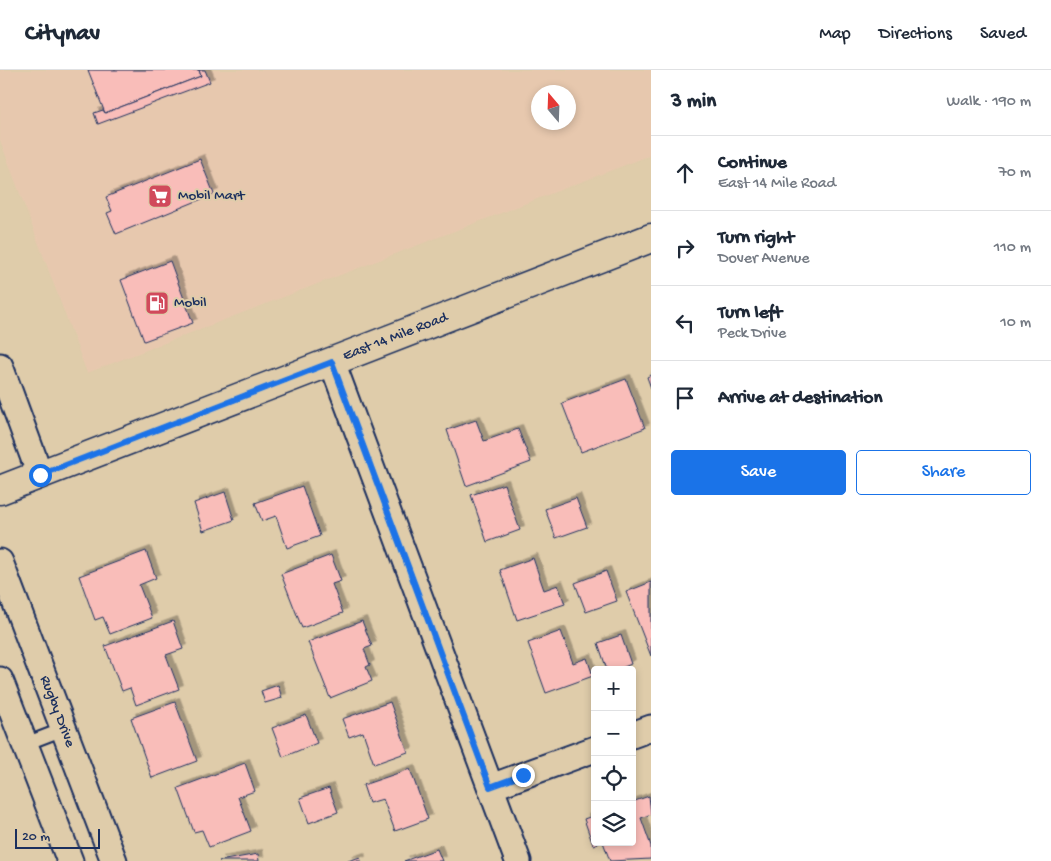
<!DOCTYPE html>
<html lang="en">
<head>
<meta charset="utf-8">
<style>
	body { margin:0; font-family:"Gochi Hand",sans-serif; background:#f2f2f3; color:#1f2937 }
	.controls { position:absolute; right:15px; bottom:15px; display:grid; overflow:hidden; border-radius:5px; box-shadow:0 2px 8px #0003 }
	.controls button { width:45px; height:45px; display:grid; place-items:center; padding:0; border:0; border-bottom:1px solid #e0e1e3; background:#fff; color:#1f2937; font:25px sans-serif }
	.compass { position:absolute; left:531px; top:15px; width:45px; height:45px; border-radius:50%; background:#fff; box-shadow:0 2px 8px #0003; rotate:341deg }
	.scale { position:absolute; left:15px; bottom:12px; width:85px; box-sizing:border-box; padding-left:5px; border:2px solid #1b2f5e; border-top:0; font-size:14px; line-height:18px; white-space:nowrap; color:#1b2f5e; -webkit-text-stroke:4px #dfccaa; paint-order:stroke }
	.stop { position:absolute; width:15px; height:15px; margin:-11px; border:4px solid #1a73e8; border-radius:50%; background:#fff }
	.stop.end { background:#1a73e8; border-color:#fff; box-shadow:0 1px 5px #0008 }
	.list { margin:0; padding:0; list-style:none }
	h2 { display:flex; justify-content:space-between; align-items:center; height:65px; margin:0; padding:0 20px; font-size:21px }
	h2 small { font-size:16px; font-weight:400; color:#747a83 }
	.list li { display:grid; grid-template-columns:32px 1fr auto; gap:15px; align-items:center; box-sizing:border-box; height:75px; padding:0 20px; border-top:1px solid #e0e1e3 }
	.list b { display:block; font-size:19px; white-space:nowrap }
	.list p { margin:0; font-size:16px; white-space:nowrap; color:#747a83 }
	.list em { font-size:16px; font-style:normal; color:#747a83 }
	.actions { display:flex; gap:10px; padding:15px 20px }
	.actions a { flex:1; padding:11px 0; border:1px solid #1a73e8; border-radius:5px; text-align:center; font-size:18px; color:#1a73e8 }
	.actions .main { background:#1a73e8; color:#fff }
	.icon { flex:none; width:28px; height:28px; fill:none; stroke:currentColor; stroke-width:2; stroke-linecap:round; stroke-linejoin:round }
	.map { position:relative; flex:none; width:651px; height:791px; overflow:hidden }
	header { display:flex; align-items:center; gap:30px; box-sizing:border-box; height:70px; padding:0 25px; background:#fff; border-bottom:1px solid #e0e1e3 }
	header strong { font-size:24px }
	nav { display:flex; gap:28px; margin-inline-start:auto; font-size:18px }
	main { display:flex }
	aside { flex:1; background:#fff }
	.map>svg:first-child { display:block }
	.built { fill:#e7c8ae; fill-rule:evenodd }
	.building { fill:#f9bdb9; stroke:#1b2f5e; filter:url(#shadow) }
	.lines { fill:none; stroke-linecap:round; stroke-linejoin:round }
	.service-casing { stroke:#1b2f5e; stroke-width:16 }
	.minor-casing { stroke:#1b2f5e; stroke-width:29 }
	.secondary-casing { stroke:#1b2f5e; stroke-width:31 }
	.service { stroke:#dfccaa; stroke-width:12 }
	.minor { stroke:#dfccaa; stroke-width:25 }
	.secondary { stroke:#dfccaa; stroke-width:28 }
	.route { stroke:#1a73e8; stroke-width:6 }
	.labels { text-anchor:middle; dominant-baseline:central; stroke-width:4; stroke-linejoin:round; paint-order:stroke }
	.poi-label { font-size:15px; fill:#1b2f5e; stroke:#dfccaa; text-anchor:start }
	.street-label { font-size:15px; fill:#1b2f5e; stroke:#dfccaa }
</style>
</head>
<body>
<header>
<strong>Citynav</strong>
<nav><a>Map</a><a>Directions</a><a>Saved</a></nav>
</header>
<main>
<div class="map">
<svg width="651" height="791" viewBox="0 0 651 791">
	<defs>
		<filter id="shadow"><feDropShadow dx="4.5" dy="-4.5" stdDeviation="0" flood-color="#0004"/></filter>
	</defs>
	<rect width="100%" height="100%" fill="#dfccaa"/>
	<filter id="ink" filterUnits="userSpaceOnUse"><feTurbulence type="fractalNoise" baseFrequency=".02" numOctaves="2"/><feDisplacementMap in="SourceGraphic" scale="10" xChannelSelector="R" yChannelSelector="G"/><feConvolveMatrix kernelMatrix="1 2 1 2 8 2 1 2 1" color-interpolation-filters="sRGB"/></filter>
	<g filter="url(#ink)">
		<path class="built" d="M0,0H651V85L87,303L0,70ZM538,22H568V52H538Z"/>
		<g class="building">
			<polygon points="88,0 199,0 201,6 105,43"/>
			<polygon points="199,0 205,0 210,12 98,54 94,43 103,40 105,43 201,6"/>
			<polygon points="200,89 214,124 116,164 107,143 112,141 106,127"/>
			<polygon points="170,191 193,253 144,271 121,210"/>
			<polygon points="651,305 651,318 647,307"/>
			<polygon points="626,309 645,358 581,382 562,333"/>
			<polygon points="476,350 484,371 518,359 531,392 466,416 447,360"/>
			<polygon points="504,414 520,460 487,472 471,425"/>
			<polygon points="302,416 320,466 287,478 276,446 262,451 255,433"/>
			<polygon points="225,422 234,450 203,461 194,433"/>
			<polygon points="576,428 587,457 556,468 545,439"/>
			<polygon points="146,481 156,508 139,515 152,548 110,564 103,547 95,550 79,506"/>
			<polygon points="331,485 341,511 332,514 343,543 302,558 281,504"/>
			<polygon points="533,488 544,520 558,515 565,534 517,550 500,500"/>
			<polygon points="606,501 617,531 586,542 575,513"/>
			<polygon points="651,512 651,586 626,522"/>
			<polygon points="173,551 183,579 166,585 179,619 136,635 130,618 122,621 105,576"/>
			<polygon points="362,551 372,576 364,579 370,595 366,597 372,611 330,628 308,572"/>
			<polygon points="561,561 573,593 587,588 593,606 546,623 528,573"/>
			<polygon points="621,565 631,594 617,600 607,600 598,573"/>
			<polygon points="278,615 282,628 265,633 261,621"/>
			<polygon points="175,632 197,691 152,708 131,648"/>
			<polygon points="390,632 408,682 374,694 363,662 349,667 342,649"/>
			<polygon points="306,645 317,673 283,687 272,658"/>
			<polygon points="245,693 255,721 238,727 251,761 209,777 202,760 194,762 178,718"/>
			<polygon points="410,699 428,749 395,761 383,729 369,733 363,715"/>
			<polygon points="329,718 338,742 309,753 300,728"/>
			<polygon points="649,726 651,744 641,748 651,776 651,789 610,791 603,772 632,772 632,732"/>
			<polygon points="595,745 595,772 601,772 593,775 584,749"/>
			<polygon points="437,779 442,791 404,791"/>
			<polygon points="258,784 259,791 219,791"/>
			<polygon points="360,787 361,791 348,791"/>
		</g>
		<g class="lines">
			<g class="service-casing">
				<polyline id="service" points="25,674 64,659"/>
			</g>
			<g class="minor-casing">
				<g id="minor">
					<polyline points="332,292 518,791"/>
					<polyline points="0,296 40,405"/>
					<path id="s1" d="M0,492L114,791"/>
					<polyline points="0,610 70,791"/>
					<polyline points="632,665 651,658"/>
					<polyline points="491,717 595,679"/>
				</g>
			</g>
			<g class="secondary-casing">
				<g id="secondary">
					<path id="s2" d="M0,420L651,168"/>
				</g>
			</g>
			<use href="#service" class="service"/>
			<use href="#minor" class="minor"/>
			<use href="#secondary" class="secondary"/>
		</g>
	</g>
	<g class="lines" filter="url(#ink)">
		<polyline class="route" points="40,405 332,292 490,717 523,705"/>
	</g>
	<defs>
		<g id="supermarket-square" transform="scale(1.25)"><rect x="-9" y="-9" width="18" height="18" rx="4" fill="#d1495b" stroke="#dfccaa"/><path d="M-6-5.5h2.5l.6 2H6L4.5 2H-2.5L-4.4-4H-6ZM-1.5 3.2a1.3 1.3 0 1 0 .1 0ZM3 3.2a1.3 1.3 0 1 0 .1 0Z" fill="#fff"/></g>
		<g id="fuel-square" transform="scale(1.25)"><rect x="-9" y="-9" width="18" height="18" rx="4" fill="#d1495b" stroke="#dfccaa"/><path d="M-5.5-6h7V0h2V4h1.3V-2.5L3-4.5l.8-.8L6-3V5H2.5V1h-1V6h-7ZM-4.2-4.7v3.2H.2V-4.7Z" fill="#fff"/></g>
	</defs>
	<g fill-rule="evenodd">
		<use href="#supermarket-square" x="160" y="126"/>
		<use href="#fuel-square" x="157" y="233"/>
	</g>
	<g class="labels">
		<g class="poi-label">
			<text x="178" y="126">Mobil Mart</text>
			<text x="174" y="233">Mobil</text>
		</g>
		<g class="street-label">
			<text stroke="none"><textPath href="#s2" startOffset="424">East 14 Mile Road</textPath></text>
			<text stroke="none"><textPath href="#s1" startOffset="160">Rugby Drive</textPath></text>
		</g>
	</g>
</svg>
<div class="controls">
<button>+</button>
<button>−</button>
<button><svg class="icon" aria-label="locate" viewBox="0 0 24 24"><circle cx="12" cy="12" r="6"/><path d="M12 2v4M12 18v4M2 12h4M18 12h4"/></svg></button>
<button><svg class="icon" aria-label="layers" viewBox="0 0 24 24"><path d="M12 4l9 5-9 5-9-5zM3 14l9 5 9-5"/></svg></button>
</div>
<svg class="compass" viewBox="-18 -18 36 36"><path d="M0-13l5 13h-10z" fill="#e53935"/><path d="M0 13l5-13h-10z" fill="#747a83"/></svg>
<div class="scale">20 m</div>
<div class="stop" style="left:40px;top:405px"></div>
<div class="stop end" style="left:523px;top:705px"></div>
</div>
<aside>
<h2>3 min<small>Walk · 190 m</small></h2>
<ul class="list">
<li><svg class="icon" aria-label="ahead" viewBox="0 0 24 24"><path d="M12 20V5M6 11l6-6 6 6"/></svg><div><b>Continue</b><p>East 14 Mile Road</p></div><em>70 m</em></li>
<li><svg class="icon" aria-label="right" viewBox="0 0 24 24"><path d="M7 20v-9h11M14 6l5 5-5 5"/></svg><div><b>Turn right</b><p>Dover Avenue</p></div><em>110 m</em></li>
<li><svg class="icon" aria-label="left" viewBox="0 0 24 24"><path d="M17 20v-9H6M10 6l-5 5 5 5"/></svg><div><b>Turn left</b><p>Peck Drive</p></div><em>10 m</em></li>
<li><svg class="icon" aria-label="arrive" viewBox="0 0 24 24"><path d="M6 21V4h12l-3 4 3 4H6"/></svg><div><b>Arrive at destination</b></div></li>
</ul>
<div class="actions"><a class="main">Save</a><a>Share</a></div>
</aside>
</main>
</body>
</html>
